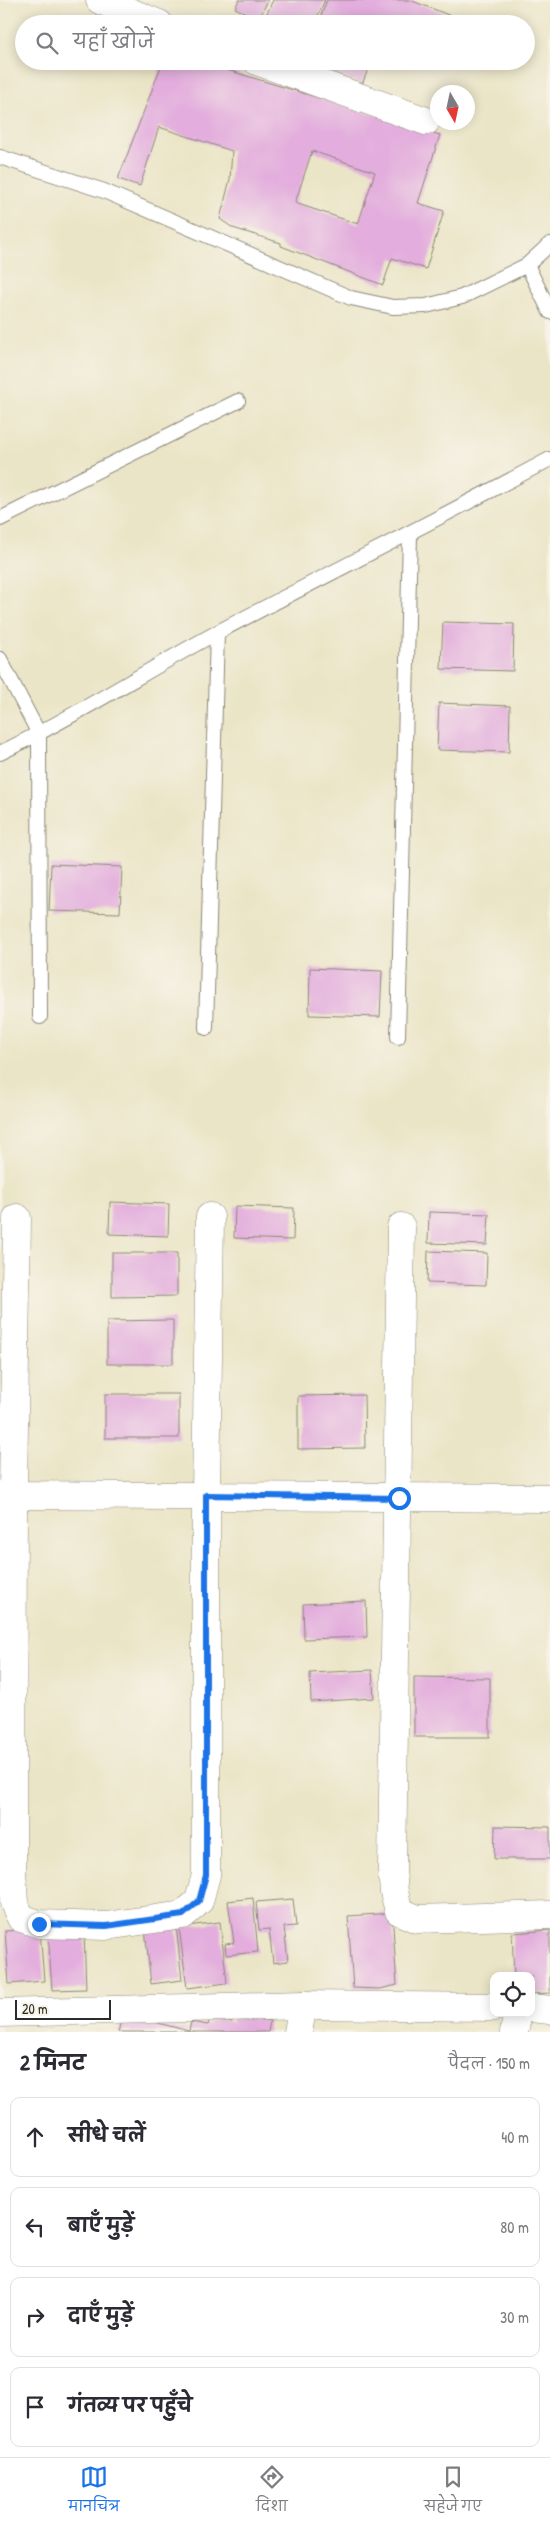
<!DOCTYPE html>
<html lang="hi">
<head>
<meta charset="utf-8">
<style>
	body { margin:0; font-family:"Patrick Hand","Playpen Sans Deva",sans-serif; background:#f7f7f7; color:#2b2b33 }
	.controls { position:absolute; right:15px; bottom:15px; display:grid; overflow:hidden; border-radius:10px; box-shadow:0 2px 12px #0003 }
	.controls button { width:45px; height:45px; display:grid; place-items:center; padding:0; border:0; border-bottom:1px solid #e1e1e2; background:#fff; color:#2b2b33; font:25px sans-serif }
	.compass { position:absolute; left:430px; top:85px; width:45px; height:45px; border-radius:50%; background:#fff; box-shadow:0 2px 12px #0003; rotate:171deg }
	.scale { position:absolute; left:15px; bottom:12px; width:96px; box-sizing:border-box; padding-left:5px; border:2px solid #2b2b2b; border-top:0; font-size:14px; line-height:18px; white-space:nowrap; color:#2b2b2b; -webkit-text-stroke:4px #f7f3e8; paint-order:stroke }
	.stop { position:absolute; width:15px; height:15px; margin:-11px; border:4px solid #1a73e8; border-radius:50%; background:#fff }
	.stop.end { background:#1a73e8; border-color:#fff; box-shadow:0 1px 5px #0008 }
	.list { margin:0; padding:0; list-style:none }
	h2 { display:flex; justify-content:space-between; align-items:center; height:65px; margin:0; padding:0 20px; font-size:21px }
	h2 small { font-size:16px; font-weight:400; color:#7c7c81 }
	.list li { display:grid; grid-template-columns:32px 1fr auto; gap:15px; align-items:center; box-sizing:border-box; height:80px; margin:0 10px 10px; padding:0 10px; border:1px solid #e1e1e2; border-radius:10px }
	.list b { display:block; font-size:19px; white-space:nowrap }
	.list em { font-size:16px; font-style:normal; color:#7c7c81 }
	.icon { flex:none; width:28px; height:28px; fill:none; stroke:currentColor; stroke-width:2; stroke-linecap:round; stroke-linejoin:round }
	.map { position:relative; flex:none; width:550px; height:2032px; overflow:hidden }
	.search { position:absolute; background:#fff; box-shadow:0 2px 12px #0003; left:15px; right:15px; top:15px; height:55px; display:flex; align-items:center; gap:12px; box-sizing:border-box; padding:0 18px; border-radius:28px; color:#7c7c81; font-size:19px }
	.sheet { height:425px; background:#fff }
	nav { display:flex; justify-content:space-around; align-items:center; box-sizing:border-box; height:70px; border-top:1px solid #e1e1e2; background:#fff; font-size:14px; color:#7c7c81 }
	nav a { display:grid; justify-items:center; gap:2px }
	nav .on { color:#1a73e8 }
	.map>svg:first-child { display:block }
	.building { fill:#e3addd; fill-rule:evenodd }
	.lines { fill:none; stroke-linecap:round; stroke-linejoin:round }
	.lane-casing { stroke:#8b8879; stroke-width:16 }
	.street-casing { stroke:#8b8879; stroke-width:29 }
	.lane { stroke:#fff; stroke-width:14 }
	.street { stroke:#fff; stroke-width:28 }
	.route { stroke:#1a73e8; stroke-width:6 }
</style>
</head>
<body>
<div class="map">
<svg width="550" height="2032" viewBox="0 0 550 2032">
	<rect width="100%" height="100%" fill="#f7f3e8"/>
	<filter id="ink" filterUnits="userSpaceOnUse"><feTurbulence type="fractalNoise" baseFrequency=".02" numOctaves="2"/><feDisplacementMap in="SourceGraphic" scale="10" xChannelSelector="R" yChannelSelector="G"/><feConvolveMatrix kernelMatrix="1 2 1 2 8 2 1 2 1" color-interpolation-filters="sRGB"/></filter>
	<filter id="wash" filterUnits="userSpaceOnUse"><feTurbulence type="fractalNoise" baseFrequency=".0096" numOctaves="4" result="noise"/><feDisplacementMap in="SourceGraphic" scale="20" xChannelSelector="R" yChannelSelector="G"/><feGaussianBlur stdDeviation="1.12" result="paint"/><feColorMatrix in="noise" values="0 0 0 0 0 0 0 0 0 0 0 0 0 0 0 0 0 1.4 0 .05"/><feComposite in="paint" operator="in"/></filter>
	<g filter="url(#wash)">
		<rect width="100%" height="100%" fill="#ebe5c7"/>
		<g id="blocks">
			<g class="building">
				<polygon points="239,0 268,0 259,19 235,8"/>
				<polygon points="273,0 325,0 314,24 267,24 263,22"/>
				<polygon points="327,0 410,0 451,16 447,24 318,24"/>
				<path d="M163,61H198L440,135L418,203L444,211L426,269L392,258L383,285L281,246V243L233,228L220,219L230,179L232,151L159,127L140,186L118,179ZM312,151L375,172L358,224L295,203Z"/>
				<polygon points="304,61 371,61 362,85"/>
				<polygon points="443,622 514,624 513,671 441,669"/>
				<polygon points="439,703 510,706 509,752 437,750"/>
				<polygon points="51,864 122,867 120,913 49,911"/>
				<polygon points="310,968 382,971 380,1017 309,1015"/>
				<polygon points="110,1202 169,1204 168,1236 109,1234"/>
				<polygon points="235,1206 294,1208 293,1240 234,1238"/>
				<polygon points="429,1212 489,1214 487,1245 428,1243"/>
				<polygon points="428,1251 487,1253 486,1285 427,1283"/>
				<polygon points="112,1253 177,1253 177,1296 112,1297"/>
				<polygon points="173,1320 173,1364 107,1364 107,1321"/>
				<rect x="105" y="1394" width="74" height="44"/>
				<polygon points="364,1395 365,1448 298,1449 298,1396"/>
				<polygon points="366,1601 367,1637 304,1639 303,1604"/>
				<polygon points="372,1670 374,1698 311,1702 310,1673"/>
				<polygon points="414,1677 490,1678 490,1737 414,1737"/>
				<polygon points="495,1826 550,1827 550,1859 494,1859"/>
				<polygon points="253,1898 258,1952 226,1955 225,1944 234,1943 228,1901"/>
				<polygon points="293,1899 296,1926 284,1927 288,1961 273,1963 269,1929 259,1930 256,1902"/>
				<polygon points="392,1913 397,1985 380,1989 353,1988 348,1916"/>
				<polygon points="220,1922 227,1983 187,1988 179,1927"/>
				<polygon points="176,1925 182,1980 151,1984 145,1929"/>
				<polygon points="40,1929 44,1981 9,1984 5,1931"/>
				<polygon points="550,1930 550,1993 531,1994 531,1976 514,1976 512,1933"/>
				<polygon points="48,1932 84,1932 86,1989 52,1990"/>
				<polygon points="123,2014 189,2031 191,2022 208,2025 210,2017 232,2022 233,2014 270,2021 268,2032 118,2032"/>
			</g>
		</g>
	</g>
	<g filter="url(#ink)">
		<use href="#blocks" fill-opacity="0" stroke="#8b8879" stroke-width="1"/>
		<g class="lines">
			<g class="lane-casing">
				<g id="lane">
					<polyline points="0,157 104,191 351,298 393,307 426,306 462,297 527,265 550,244"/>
					<polyline points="527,265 550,312"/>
					<polyline points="0,519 238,401"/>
					<polyline points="0,659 39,734 40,1017"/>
					<path d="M0,753C75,717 145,671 218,632C328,574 440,518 550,459"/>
					<polyline points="206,1028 217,633"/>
					<polyline points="398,1037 410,535"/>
				</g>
			</g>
			<g class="street-casing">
				<g id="street">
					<polyline points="100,0 159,24"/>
					<polyline points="257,61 426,121"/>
					<polyline points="17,1218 13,1495 12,1869 14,1903 21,1918 39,1924 106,1926 183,1915 199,1901 206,1875 206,1495 210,1217"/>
					<polyline points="401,1227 392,1870 394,1892 399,1911 417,1919 550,1915"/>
					<polyline points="0,1495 550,1498"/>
					<polyline points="531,2008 550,2010"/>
					<polyline points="0,2013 303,2005 494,2007"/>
					<polyline points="298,2032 303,2005"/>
					<polyline points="514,2032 518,2013"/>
				</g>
			</g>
			<use href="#lane" class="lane"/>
			<use href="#street" class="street"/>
		</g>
	</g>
	<g class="lines" filter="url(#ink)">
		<polyline class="route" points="39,1924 106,1926 183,1915 199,1901 206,1875 206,1495 399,1498"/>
	</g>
</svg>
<div class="controls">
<button><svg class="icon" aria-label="locate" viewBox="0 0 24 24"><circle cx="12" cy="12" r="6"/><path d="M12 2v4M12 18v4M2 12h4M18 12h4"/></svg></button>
</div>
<svg class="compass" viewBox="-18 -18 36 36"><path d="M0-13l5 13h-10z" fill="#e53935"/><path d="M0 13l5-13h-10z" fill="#7c7c81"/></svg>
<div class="scale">20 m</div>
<div class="stop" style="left:399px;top:1498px"></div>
<div class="stop end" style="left:39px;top:1924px"></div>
<div class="search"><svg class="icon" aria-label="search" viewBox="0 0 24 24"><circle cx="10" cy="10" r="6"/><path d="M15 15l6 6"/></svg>यहाँ खोजें</div>
</div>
<section class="sheet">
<h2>2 मिनट<small>पैदल · 150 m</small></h2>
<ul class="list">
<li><svg class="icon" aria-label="ahead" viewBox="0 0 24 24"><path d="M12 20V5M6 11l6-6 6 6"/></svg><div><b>सीधे चलें</b></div><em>40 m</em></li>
<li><svg class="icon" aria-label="left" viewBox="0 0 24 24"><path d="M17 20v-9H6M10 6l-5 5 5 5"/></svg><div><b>बाएँ मुड़ें</b></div><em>80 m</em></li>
<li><svg class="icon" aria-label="right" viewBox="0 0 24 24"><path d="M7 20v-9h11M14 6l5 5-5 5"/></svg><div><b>दाएँ मुड़ें</b></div><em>30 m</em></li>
<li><svg class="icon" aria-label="arrive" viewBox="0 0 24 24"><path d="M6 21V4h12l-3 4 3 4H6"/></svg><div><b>गंतव्य पर पहुँचे</b></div></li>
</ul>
</section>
<nav>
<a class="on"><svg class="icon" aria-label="map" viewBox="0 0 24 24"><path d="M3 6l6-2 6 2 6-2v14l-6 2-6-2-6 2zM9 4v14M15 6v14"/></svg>मानचित्र</a>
<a><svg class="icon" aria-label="directions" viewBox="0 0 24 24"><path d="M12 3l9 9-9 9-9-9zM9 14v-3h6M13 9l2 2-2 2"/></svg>दिशा</a>
<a><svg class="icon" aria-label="saved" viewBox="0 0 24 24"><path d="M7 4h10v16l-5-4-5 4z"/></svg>सहेजे गए</a>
</nav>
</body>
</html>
